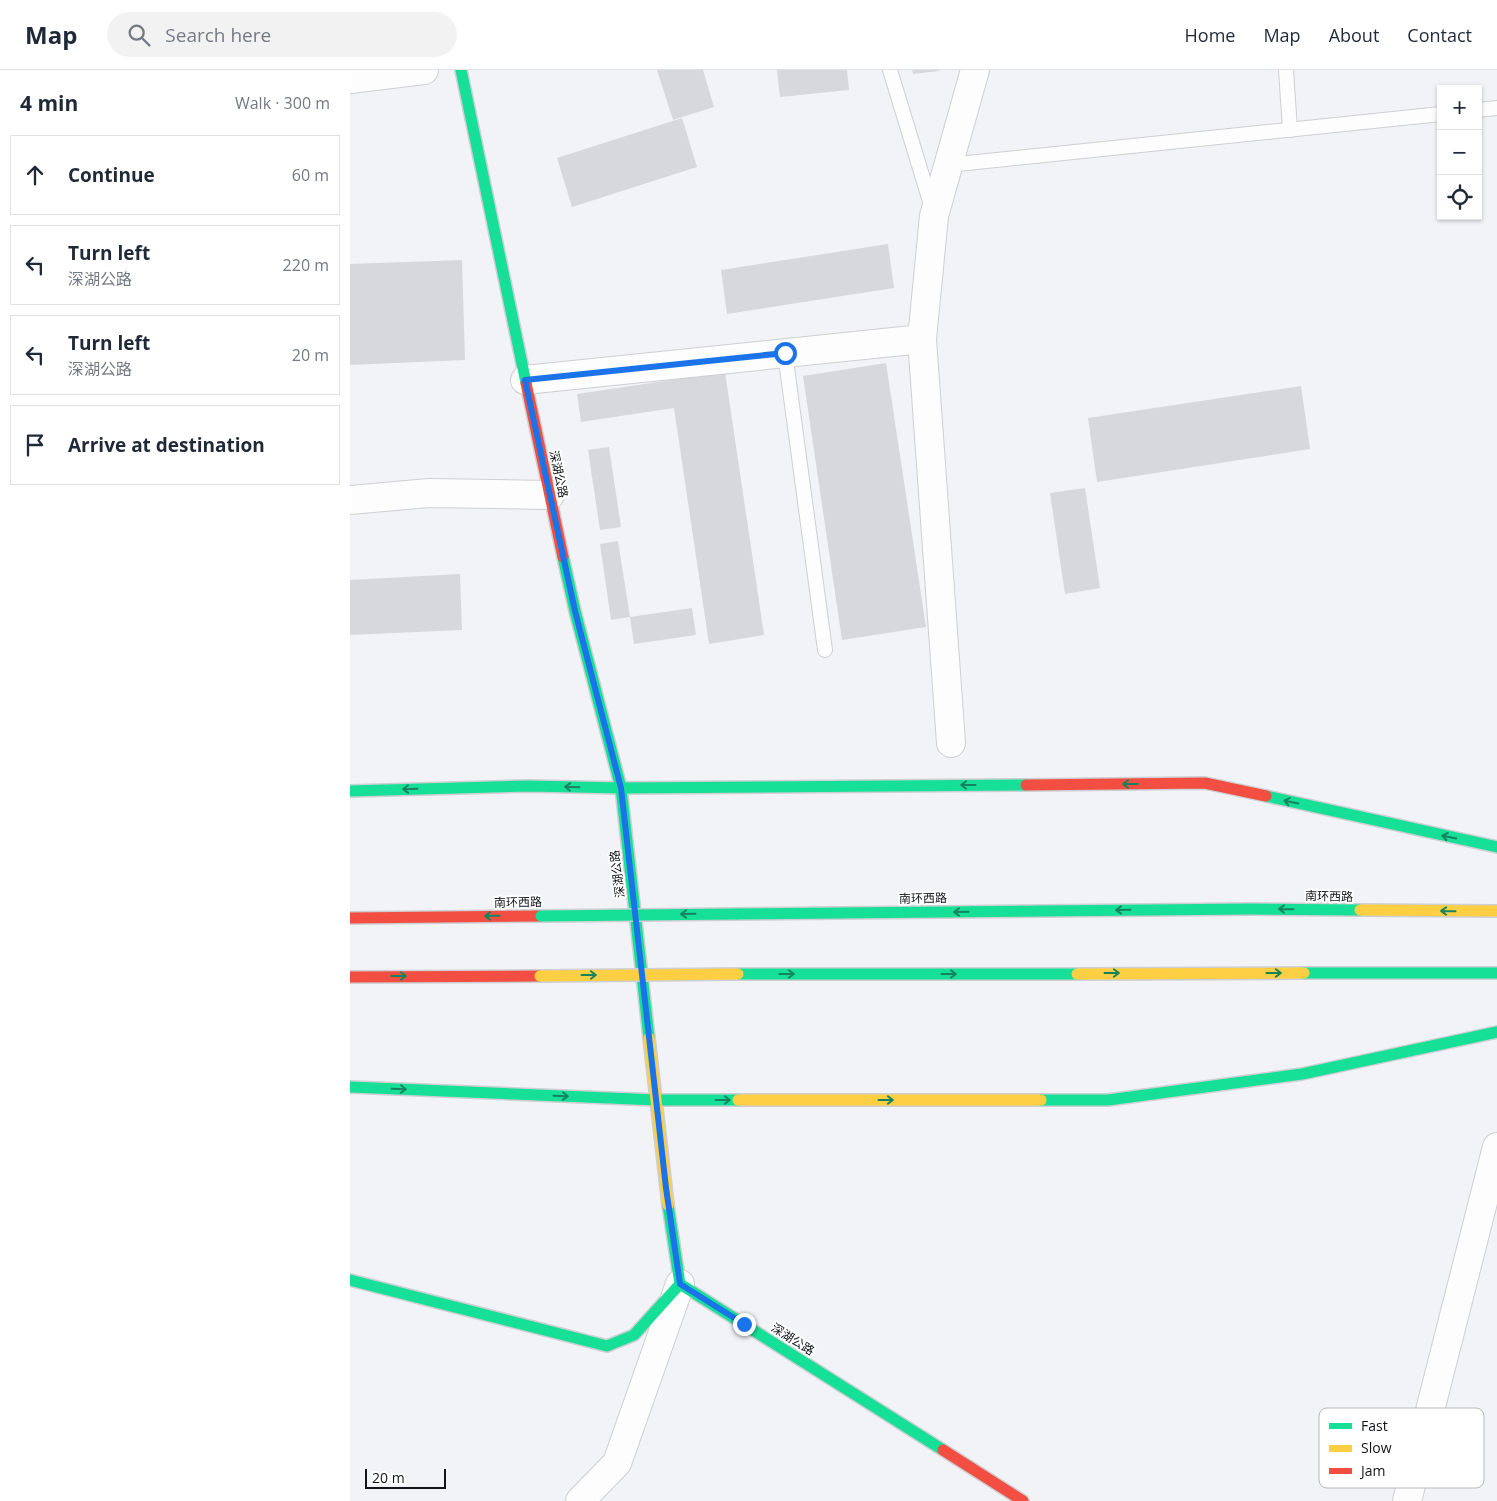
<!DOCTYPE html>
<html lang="en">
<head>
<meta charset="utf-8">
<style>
	body { margin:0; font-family:"Open Sans","Noto Sans SC",sans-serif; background:#f2f2f3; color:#1f2937 }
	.controls { position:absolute; right:15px; top:15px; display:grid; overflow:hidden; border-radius:0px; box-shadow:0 1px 4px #0004 }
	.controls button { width:45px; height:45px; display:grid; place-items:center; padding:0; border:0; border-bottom:1px solid #e0e1e3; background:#fff; color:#1f2937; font:25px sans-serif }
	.scale { position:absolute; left:15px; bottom:12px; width:81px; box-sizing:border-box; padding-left:5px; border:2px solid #131417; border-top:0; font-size:14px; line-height:18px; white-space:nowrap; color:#131417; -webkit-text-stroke:4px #fff; paint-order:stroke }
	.stop { position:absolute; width:15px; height:15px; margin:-11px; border:4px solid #1a73e8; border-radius:50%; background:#fff }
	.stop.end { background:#1a73e8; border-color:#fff; box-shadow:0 1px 5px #0008 }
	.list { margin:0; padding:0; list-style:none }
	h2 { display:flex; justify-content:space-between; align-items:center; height:65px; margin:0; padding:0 20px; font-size:21px }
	h2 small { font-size:16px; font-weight:400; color:#747a83 }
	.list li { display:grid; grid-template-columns:32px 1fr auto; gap:15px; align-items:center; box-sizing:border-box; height:80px; margin:0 10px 10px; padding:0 10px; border:1px solid #e0e1e3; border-radius:0px }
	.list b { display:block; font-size:19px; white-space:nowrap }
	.list p { margin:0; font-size:16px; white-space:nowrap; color:#747a83 }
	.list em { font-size:16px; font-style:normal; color:#747a83 }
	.icon { flex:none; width:28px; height:28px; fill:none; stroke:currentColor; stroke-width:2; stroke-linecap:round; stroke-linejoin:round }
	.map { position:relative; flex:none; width:1147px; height:1431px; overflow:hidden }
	header { display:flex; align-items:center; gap:30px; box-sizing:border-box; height:70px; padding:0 25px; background:#fff; border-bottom:1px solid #e0e1e3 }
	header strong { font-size:24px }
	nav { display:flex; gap:28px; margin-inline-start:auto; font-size:18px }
	.search { width:350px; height:45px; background:#f2f2f3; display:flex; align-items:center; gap:12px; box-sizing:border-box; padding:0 18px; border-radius:28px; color:#747a83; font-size:19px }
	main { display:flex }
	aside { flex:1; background:#fff }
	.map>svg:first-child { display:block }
	.building { fill:#d7d8db }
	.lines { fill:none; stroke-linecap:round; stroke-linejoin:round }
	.lane-casing { stroke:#cecfd2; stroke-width:16 }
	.street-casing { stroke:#cecfd2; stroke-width:30 }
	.fast-casing { stroke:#cecfd2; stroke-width:14 }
	.slow-casing { stroke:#cecfd2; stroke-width:14 }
	.jam-casing { stroke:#cecfd2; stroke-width:14 }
	.lane { stroke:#fdfdfe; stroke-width:14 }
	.street { stroke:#fdfdfe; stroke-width:28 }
	.fast { stroke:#16e098; stroke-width:11 }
	.slow { stroke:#ffcf43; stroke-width:11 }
	.jam { stroke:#f24e42; stroke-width:11 }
	.fast-bridge-casing { stroke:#cecfd2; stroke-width:14; stroke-linecap:butt }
	.slow-bridge-casing { stroke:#cecfd2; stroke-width:14; stroke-linecap:butt }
	.fast-bridge { stroke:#16e098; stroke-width:11 }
	.slow-bridge { stroke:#ffcf43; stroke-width:11 }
	.oneway { stroke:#15845e }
	.route { stroke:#1a73e8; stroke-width:6 }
	.labels { text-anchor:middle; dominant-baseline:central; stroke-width:4; stroke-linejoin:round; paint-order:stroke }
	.street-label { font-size:12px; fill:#131417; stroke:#fff }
	.key { fill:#fff; stroke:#b8b8b9; stroke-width:1 }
	.key-label { font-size:14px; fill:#131417 }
</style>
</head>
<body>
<header>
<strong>Map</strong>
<div class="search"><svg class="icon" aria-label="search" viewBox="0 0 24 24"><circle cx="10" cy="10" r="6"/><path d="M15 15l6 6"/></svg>Search here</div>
<nav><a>Home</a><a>Map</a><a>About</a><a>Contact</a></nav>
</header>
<main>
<aside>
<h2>4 min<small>Walk · 300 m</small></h2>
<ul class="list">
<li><svg class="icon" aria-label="ahead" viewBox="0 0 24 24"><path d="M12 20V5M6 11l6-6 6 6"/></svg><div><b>Continue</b></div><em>60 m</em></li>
<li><svg class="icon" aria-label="left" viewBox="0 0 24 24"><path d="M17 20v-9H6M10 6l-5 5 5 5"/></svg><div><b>Turn left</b><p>深湖公路</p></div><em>220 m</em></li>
<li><svg class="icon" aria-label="left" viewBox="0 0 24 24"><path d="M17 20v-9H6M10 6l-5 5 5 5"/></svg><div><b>Turn left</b><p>深湖公路</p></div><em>20 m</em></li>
<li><svg class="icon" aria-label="arrive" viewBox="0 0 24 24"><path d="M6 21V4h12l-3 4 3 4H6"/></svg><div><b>Arrive at destination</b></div></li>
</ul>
</aside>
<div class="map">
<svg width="1147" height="1431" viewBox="0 0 1147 1431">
	<rect width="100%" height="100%" fill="#f2f3f7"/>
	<g class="building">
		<polygon points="307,0 353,0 364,37 323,50"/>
		<polygon points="427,0 497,0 499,20 430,27"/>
		<polygon points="562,0 589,0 589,1 563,4"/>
		<polygon points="332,48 347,97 222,137 207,88"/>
		<polygon points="538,174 544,218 377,244 371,200"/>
		<polygon points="112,190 115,290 0,295 0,194"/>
		<polygon points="536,293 576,557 492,570 453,306"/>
		<polygon points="375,302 414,565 359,574 324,338 231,352 227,324"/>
		<polygon points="951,316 960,379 747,412 738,348"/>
		<polygon points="259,377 271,457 250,460 238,380"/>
		<polygon points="735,418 750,518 715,524 700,423"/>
		<polygon points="268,471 280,547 261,550 250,474"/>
		<polygon points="110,504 112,560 0,565 0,510"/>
		<polygon points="342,538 346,565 284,574 280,547"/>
	</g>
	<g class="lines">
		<g class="lane-casing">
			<g id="lane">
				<polyline points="540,0 582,138"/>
				<polyline points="936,0 940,60"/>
				<polyline points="1128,40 1147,38"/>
				<polyline points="598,95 1091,44"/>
				<polyline points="435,283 475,580"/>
			</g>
		</g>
		<g class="street-casing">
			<g id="street">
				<polyline points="0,9 74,0"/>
				<polyline points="175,310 572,269"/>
				<polyline points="0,430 79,423 200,425"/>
				<polyline points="601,673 572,269 584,146 625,0"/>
				<polyline points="230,1431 267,1393 330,1214"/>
				<polyline points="1057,1431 1147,1077"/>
			</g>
		</g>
		<g class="fast-casing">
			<g id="fast">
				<polyline points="111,0 176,313"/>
				<polyline points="213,487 225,541 271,718 299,968"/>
				<polyline points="0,721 179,716 271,718 676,715"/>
				<polyline points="916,726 1147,777"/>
				<polyline points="386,844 901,839 1010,840"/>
				<polyline points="954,903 1147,903"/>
				<polyline points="388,904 727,904"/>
				<polyline points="0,1017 307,1030 388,1030"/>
				<polyline points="691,1030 758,1030 952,1004 1147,962"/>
				<polyline points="318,1135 330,1214 593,1380"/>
				<polyline points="0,1210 257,1276 284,1265 330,1214"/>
			</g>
		</g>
		<g class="slow-casing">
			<g id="slow">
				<polyline points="1010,840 1147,841"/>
				<polyline points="727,904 954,903"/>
				<polyline points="299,968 318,1135"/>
				<polyline points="388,1030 691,1030"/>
			</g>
		</g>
		<g class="jam-casing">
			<g id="jam">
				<polyline points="176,313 213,487"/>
				<polyline points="676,715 855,713 916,726"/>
				<polyline points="0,848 191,846"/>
				<polyline points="0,907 190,906"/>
				<polyline points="593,1380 673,1431"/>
			</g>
		</g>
		<use href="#lane" class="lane"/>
		<use href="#street" class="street"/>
		<use href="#fast" class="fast"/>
		<use href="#slow" class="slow"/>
		<use href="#jam" class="jam"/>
		<g class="fast-bridge-casing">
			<polyline id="fast-bridge" points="191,846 386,844"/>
		</g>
		<g class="slow-bridge-casing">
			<polyline id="slow-bridge" points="190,906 388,904"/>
		</g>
		<use href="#fast-bridge" class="fast-bridge"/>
		<use href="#slow-bridge" class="slow-bridge"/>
	</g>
	<defs><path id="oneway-shaft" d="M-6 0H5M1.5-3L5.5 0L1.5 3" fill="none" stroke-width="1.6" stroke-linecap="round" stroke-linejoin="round" transform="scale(1.25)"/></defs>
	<g class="oneway">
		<use href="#oneway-shaft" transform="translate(780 714) rotate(180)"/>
		<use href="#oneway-shaft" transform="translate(618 715) rotate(180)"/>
		<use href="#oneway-shaft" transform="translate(222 717) rotate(-178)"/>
		<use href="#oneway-shaft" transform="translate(60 719) rotate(178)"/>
		<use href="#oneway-shaft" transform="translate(941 732) rotate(-168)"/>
		<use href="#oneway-shaft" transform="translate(1099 767) rotate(-168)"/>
		<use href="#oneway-shaft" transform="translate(936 839) rotate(-179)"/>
		<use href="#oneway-shaft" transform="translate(773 840) rotate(179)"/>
		<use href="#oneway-shaft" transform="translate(1098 841) rotate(-179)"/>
		<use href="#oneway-shaft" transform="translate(611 842) rotate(179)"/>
		<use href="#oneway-shaft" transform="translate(338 844) rotate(179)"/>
		<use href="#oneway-shaft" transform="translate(142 846) rotate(179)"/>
		<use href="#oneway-shaft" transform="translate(762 903)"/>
		<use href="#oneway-shaft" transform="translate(924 903)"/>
		<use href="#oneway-shaft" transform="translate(437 904)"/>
		<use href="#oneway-shaft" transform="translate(599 904)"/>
		<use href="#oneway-shaft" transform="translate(239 905)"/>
		<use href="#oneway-shaft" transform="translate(49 906)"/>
		<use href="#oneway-shaft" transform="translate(49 1019) rotate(2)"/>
		<use href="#oneway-shaft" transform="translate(211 1026) rotate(2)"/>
		<use href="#oneway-shaft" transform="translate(373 1030)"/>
		<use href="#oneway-shaft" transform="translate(536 1030)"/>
	</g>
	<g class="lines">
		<polyline class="route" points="394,1254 330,1214 316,1118 271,718 225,541 175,310 435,283"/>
	</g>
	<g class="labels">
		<g class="street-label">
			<text transform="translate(209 404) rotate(78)">深湖公路</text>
			<text transform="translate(267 804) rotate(-97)">深湖公路</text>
			<text transform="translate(979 826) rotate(1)">南环西路</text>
			<text transform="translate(573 828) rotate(-1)">南环西路</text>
			<text transform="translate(168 832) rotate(-1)">南环西路</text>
			<text transform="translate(443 1269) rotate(32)">深湖公路</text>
		</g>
	</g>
	<rect x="969" y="1338" width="165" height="80" rx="8" class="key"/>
	<rect x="979" y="1353" width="23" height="6" fill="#16e098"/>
	<rect x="979" y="1375" width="23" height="7" fill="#ffcf43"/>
	<rect x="979" y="1398" width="23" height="6" fill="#f24e42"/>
	<g class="key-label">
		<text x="1011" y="1361">Fast</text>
		<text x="1011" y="1383">Slow</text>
		<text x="1011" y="1406">Jam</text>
	</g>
</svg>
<div class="controls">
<button>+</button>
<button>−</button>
<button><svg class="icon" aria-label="locate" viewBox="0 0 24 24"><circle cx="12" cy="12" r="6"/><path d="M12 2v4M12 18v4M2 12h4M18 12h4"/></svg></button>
</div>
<div class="scale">20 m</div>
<div class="stop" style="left:435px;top:283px"></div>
<div class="stop end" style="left:394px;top:1254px"></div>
</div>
</main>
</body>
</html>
